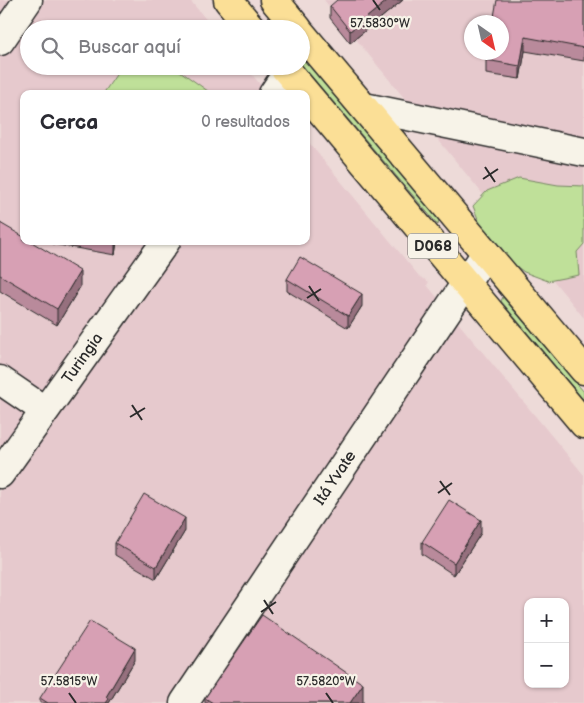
<!DOCTYPE html>
<html lang="es">
<head>
<meta charset="utf-8">
<style>
	body { margin:0; font-family:"Balsamiq Sans",sans-serif; background:#f7f7f7; color:#2b2b33 }
	.controls { position:absolute; right:15px; bottom:15px; display:grid; overflow:hidden; border-radius:10px; box-shadow:0 1px 4px #0004 }
	.controls button { width:45px; height:45px; display:grid; place-items:center; padding:0; border:0; border-bottom:1px solid #e1e1e2; background:#fff; color:#2b2b33; font:25px sans-serif }
	.compass { position:absolute; left:464px; top:15px; width:45px; height:45px; border-radius:50%; background:#fff; box-shadow:0 1px 4px #0004; rotate:146deg }
	.list { margin:0; padding:0; list-style:none }
	h2 { display:flex; justify-content:space-between; align-items:center; height:65px; margin:0; padding:0 20px; font-size:21px }
	h2 small { font-size:16px; font-weight:400; color:#7c7c81 }
	.icon { flex:none; width:28px; height:28px; fill:none; stroke:currentColor; stroke-width:2; stroke-linecap:round; stroke-linejoin:round }
	.map { position:relative; flex:none; width:584px; height:703px; overflow:hidden }
	.search { position:absolute; background:#fff; box-shadow:0 1px 4px #0004; left:20px; top:20px; width:290px; height:55px; display:flex; align-items:center; gap:12px; box-sizing:border-box; padding:0 18px; border-radius:28px; color:#7c7c81; font-size:19px }
	.panel { position:absolute; background:#fff; box-shadow:0 1px 4px #0004; left:20px; top:90px; width:290px; height:155px; border-radius:10px }
	.map>svg:first-child { display:block }
	.built { fill:#e6c9cd; fill-rule:evenodd }
	.green { fill:#bfe099; stroke:#758662 }
	.lines { fill:none; stroke-linecap:round; stroke-linejoin:round }
	.street-casing { stroke:#2b2b2b; stroke-width:31 }
	.primary-casing { stroke:#2b2b2b; stroke-width:31 }
	.street { stroke:#f7f3e8; stroke-width:28 }
	.primary { stroke:#fbdf96; stroke-width:28 }
	.wall { fill:#b98a9b; stroke:#2b2b2b }
	.shaded-wall { fill:#96707e; stroke:#2b2b2b }
	.building { fill:#d7a0b4; stroke:#2b2b2b }
	.ticks { fill:none; stroke:#2b2b2b; stroke-width:2 }
	.labels { text-anchor:middle; dominant-baseline:central; stroke-width:4.5; stroke-linejoin:round; paint-order:stroke }
	.shield { fill:#f7f3e8; stroke:#686764; stroke-width:1 }
	.shield-label { font-size:15px; font-weight:bold; fill:#2b2b2b }
	.street-label { font-size:16px; fill:#2b2b2b; stroke:#f7f3e8 }
	.ticks-label { font-size:12px; text-anchor:middle; fill:#2b2b2b; stroke:#f7f3e8; stroke-width:4.5; stroke-linejoin:round; paint-order:stroke }
</style>
</head>
<body>
<div class="map">
<svg width="584" height="703" viewBox="0 0 584 703">
	<rect width="100%" height="100%" fill="#eddad8"/>
	<filter id="ink" filterUnits="userSpaceOnUse"><feTurbulence type="fractalNoise" baseFrequency=".02" numOctaves="2"/><feDisplacementMap in="SourceGraphic" scale="10" xChannelSelector="R" yChannelSelector="G"/><feConvolveMatrix kernelMatrix="1 2 1 2 8 2 1 2 1" color-interpolation-filters="sRGB"/></filter>
	<g filter="url(#ink)">
		<g class="built">
			<path d="M0,0H190L214,29H29V66H245L268,94H24V241H306V139L419,276L429,282L427,285L584,475V703H0ZM528,602H565V684H528Z"/>
			<path d="M324,0H584V318ZM472,22H502V52H472Z"/>
		</g>
		<g class="green">
			<polygon points="301,56 439,220 438,225 301,64"/>
			<polygon points="122,66 173,66 212,94 103,94"/>
			<polygon points="519,178 558,185 584,186 584,244 577,252 579,275 548,281 524,272 508,260 482,229 473,206 487,191"/>
			<polygon points="503,297 584,392 584,401 501,301"/>
		</g>
		<g class="lines">
			<g class="street-casing">
				<g id="street">
					<polyline points="0,41 28,0"/>
					<polyline points="273,94 288,72"/>
					<polyline points="364,107 584,152"/>
					<polyline points="0,380 44,410"/>
					<path id="s1" d="M0,474L166,241"/>
					<path id="s2" d="M184,703L486,253"/>
				</g>
			</g>
			<g class="primary-casing">
				<g id="primary">
					<polyline points="228,0 252,29"/>
					<polyline points="274,0 298,29"/>
					<polyline points="301,33 584,370"/>
					<polyline points="283,66 584,424"/>
				</g>
			</g>
			<use href="#street" class="street"/>
			<use href="#primary" class="primary"/>
		</g>
		<g class="wall">
			<polygon points="403,0 350,43 330,18 330,6"/>
			<polygon points="584,0 584,61 525,51 520,79 486,74 486,60"/>
			<polygon points="0,223 80,287 57,325 0,291"/>
			<polygon points="53,241 117,241 115,255 53,244"/>
			<polygon points="287,279 362,306 348,328 287,291"/>
			<polygon points="185,531 156,579 115,555 115,543"/>
			<polygon points="481,533 454,575 422,554 422,542"/>
			<polygon points="135,660 109,703 40,703 40,698"/>
			<polygon points="205,698 363,703 205,703"/>
		</g>
		<g class="shaded-wall">
			<polygon points="388,0 403,0 350,43 350,31"/>
			<polygon points="525,37 525,51 520,79 520,66"/>
			<polygon points="115,241 117,241 115,255"/>
			<polygon points="80,271 80,287 57,325 57,309"/>
			<polygon points="362,294 362,306 348,328 348,316"/>
			<polygon points="185,518 185,531 156,579 156,567"/>
			<polygon points="481,520 481,533 454,575 454,563"/>
			<polygon points="135,648 135,660 109,703 106,703 106,697"/>
			<polygon points="363,684 363,703 350,703"/>
		</g>
		<g class="building">
			<polygon points="337,0 388,0 350,31 330,6"/>
			<polygon points="497,0 584,0 584,48 525,37 520,66 486,60 487,52 502,52 502,22 493,22"/>
			<polygon points="0,223 24,237 24,241 30,241 80,271 57,309 0,275"/>
			<polygon points="104,241 115,241 115,243"/>
			<polygon points="300,257 362,294 348,316 287,279"/>
			<polygon points="144,494 185,518 156,567 115,543"/>
			<polygon points="449,500 481,520 454,563 422,542"/>
			<polygon points="262,615 363,684 350,703 213,703 205,698"/>
			<polygon points="90,621 135,648 106,697 109,699 106,703 48,703 40,698"/>
		</g>
	</g>
	<path class="ticks" d="M373,0L380,10M485,167L495,182M483,179L498,169M309,286L319,301M307,298L321,289M132,405L142,420M130,417L145,408M440,481L450,495M438,493L452,483M264,600L273,614M261,612L276,602M69,693L76,703M326,693L333,703"/>
	<g class="labels">
		<rect class="shield" x="408" y="233.5" width="50" height="25" rx="4"/>
		<g class="shield-label">
			<text x="433" y="246">D068</text>
		</g>
		<g class="street-label">
			<text stroke="none"><textPath href="#s1" startOffset="142">Turingia</textPath></text>
			<text stroke="none"><textPath href="#s2" startOffset="271">Itá Yvate</textPath></text>
		</g>
	</g>
	<g class="ticks-label">
		<text x="380" y="27">57.5830°W</text>
		<text x="69" y="685">57.5815°W</text>
		<text x="326" y="685">57.5820°W</text>
	</g>
</svg>
<div class="controls">
<button>+</button>
<button>−</button>
</div>
<svg class="compass" viewBox="-18 -18 36 36"><path d="M0-13l5 13h-10z" fill="#e53935"/><path d="M0 13l5-13h-10z" fill="#7c7c81"/></svg>
<div class="search"><svg class="icon" aria-label="search" viewBox="0 0 24 24"><circle cx="10" cy="10" r="6"/><path d="M15 15l6 6"/></svg>Buscar aquí</div>
<section class="panel">
<h2>Cerca<small>0 resultados</small></h2>
<ul class="list">
</ul>
</section>
</div>
</body>
</html>
